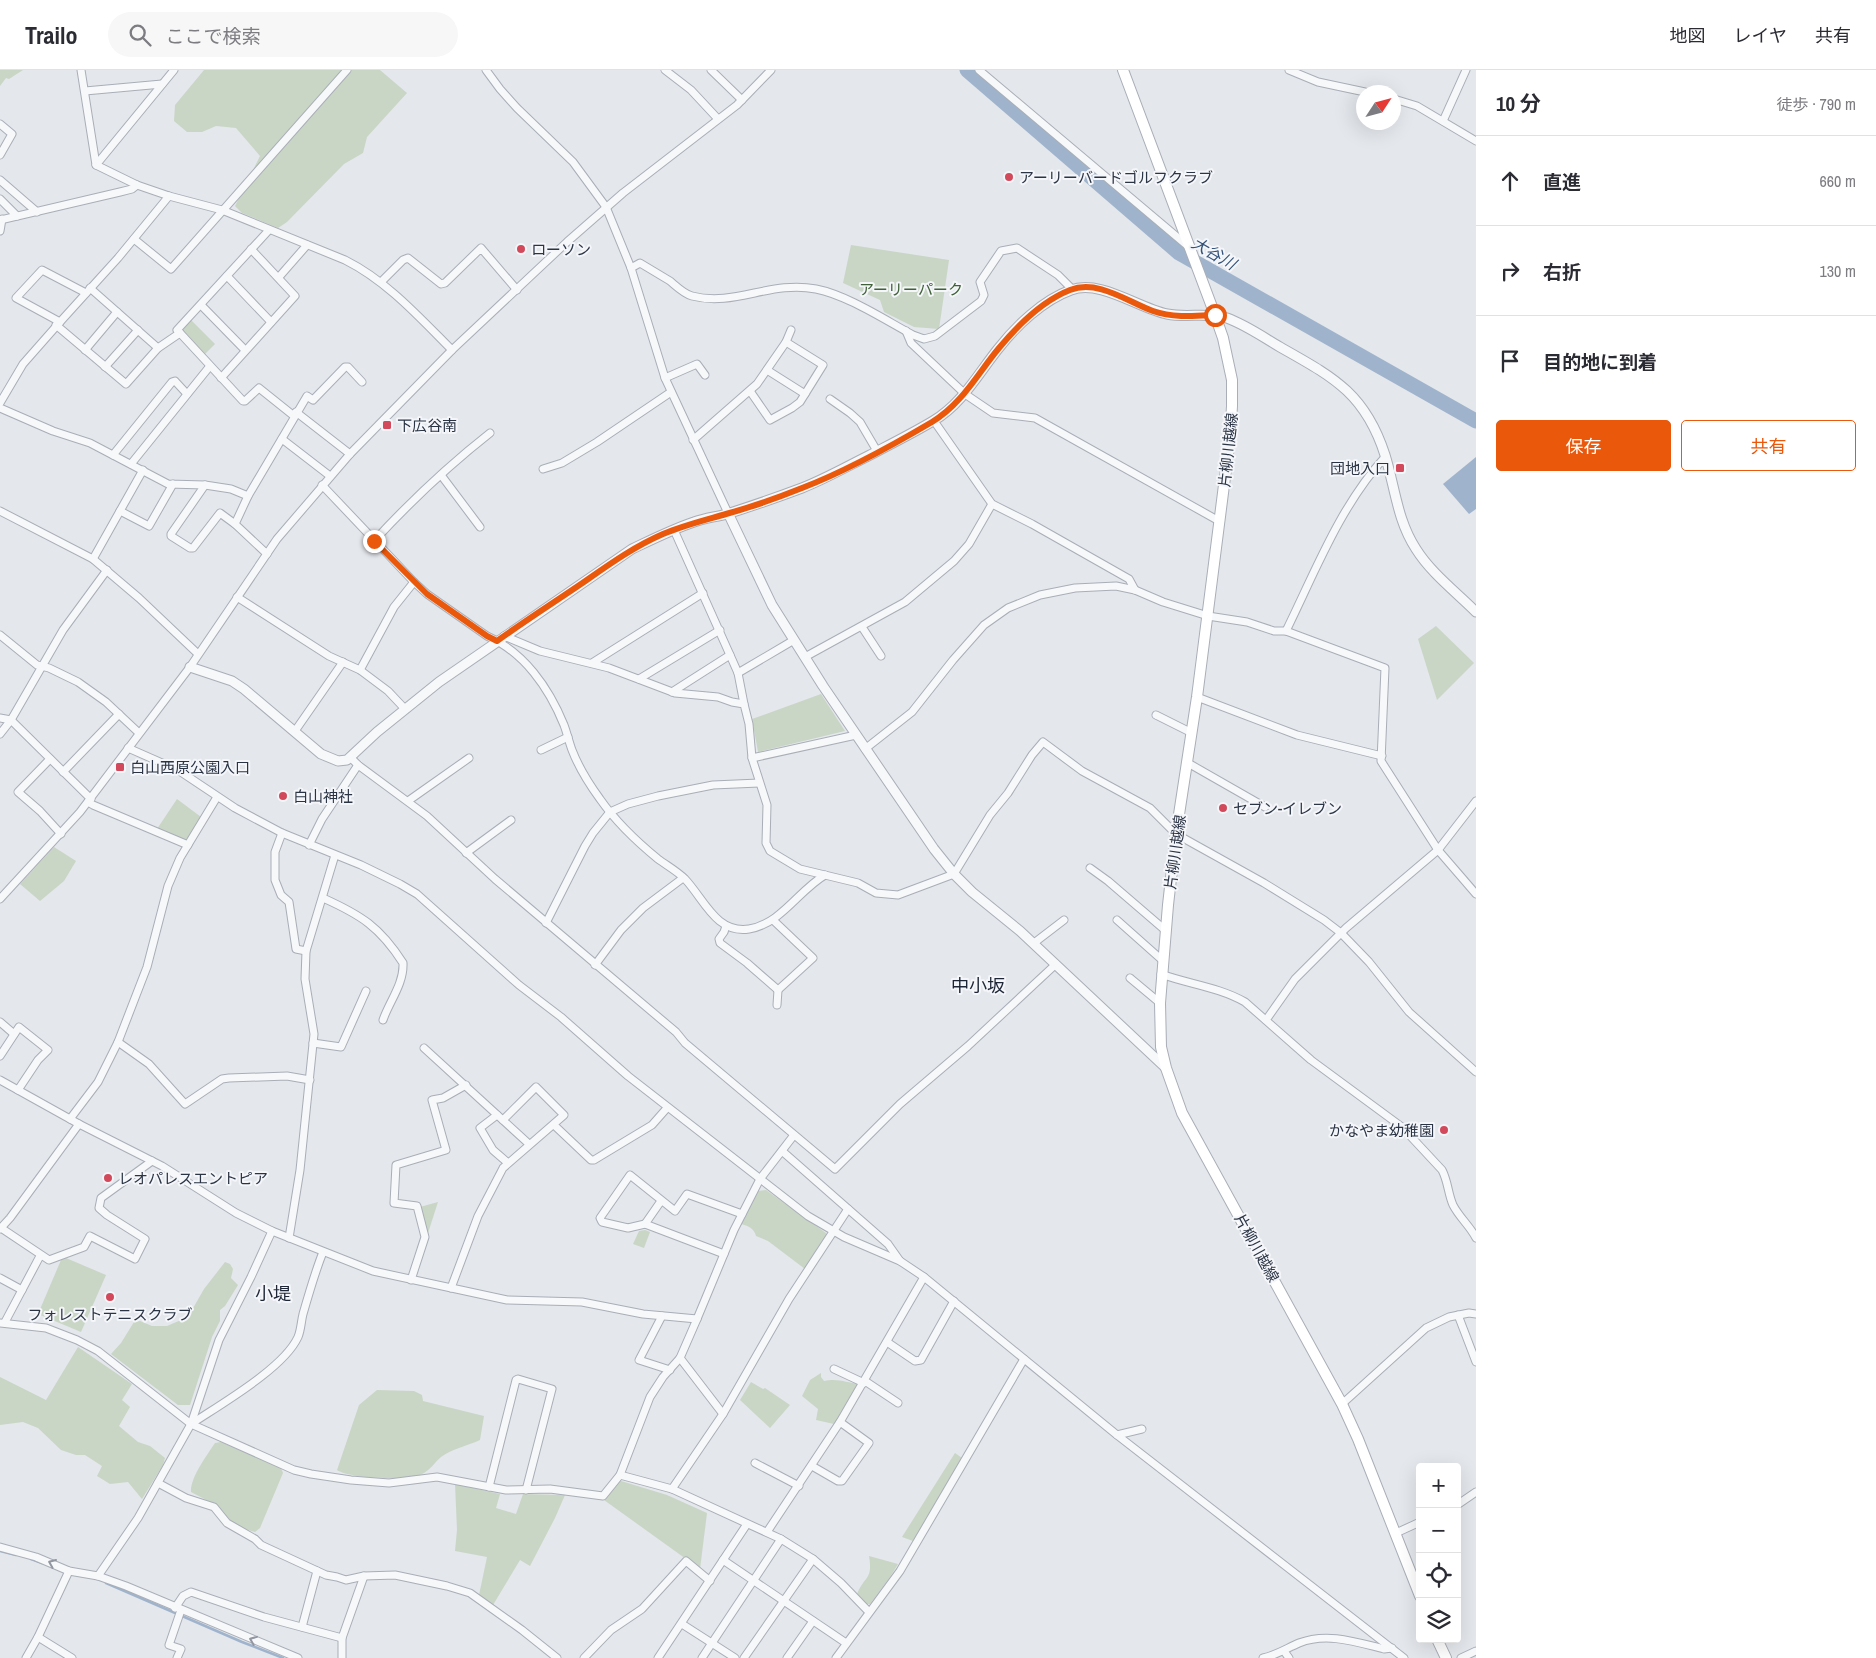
<!DOCTYPE html>
<html lang="ja">
<head>
<meta charset="utf-8">
<style>
	body { margin:0; font-family:"Archivo Narrow","Noto Sans JP",sans-serif; background:#f7f7f7; color:#2b2b33 }
	.controls { position:absolute; right:15px; bottom:15px; display:grid; overflow:hidden; border-radius:5px; box-shadow:0 5px 20px #0002 }
	.controls button { width:45px; height:45px; display:grid; place-items:center; padding:0; border:0; border-bottom:1px solid #e1e1e2; background:#fff; color:#2b2b33; font:25px sans-serif }
	.compass { position:absolute; left:1356px; top:15px; width:45px; height:45px; border-radius:50%; background:#fff; box-shadow:0 5px 20px #0002; rotate:54deg }
	.stop { position:absolute; width:15px; height:15px; margin:-11px; border:4px solid #ea580c; border-radius:50%; background:#fff }
	.stop.end { background:#ea580c; border-color:#fff; box-shadow:0 1px 5px #0008 }
	.list { margin:0; padding:0; list-style:none }
	h2 { display:flex; justify-content:space-between; align-items:center; height:65px; margin:0; padding:0 20px; font-size:21px }
	h2 small { font-size:16px; font-weight:400; color:#7c7c81 }
	.list li { display:grid; grid-template-columns:32px 1fr auto; gap:15px; align-items:center; box-sizing:border-box; height:90px; padding:0 20px; border-top:1px solid #e1e1e2 }
	.list b { display:block; font-size:19px; white-space:nowrap }
	.list em { font-size:16px; font-style:normal; color:#7c7c81 }
	.actions { display:flex; gap:10px; padding:15px 20px }
	.actions a { flex:1; padding:11px 0; border:1px solid #ea580c; border-radius:5px; text-align:center; font-size:18px; color:#ea580c }
	.actions .main { background:#ea580c; color:#fff }
	.icon { flex:none; width:28px; height:28px; fill:none; stroke:currentColor; stroke-width:2; stroke-linecap:round; stroke-linejoin:round }
	.map { position:relative; flex:none; width:1476px; height:1588px; overflow:hidden }
	header { display:flex; align-items:center; gap:30px; box-sizing:border-box; height:70px; padding:0 25px; background:#fff; border-bottom:1px solid #e1e1e2 }
	header strong { font-size:24px }
	nav { display:flex; gap:28px; margin-inline-start:auto; font-size:18px }
	.search { width:350px; height:45px; background:#f7f7f7; display:flex; align-items:center; gap:12px; box-sizing:border-box; padding:0 18px; border-radius:28px; color:#7c7c81; font-size:19px }
	main { display:flex }
	aside { flex:1; background:#fff }
	.map>svg:first-child { display:block }
	.green { fill:#c9d6c5 }
	.water { fill:#9fb4cc }
	.lines { fill:none; stroke-linecap:round; stroke-linejoin:round }
	.stream { stroke:#9fb4cc; stroke-width:2.5 }
	.river { stroke:#9fb4cc; stroke-width:15 }
	.minor-casing { stroke:#a9aeb7; stroke-width:9 }
	.tertiary-casing { stroke:#a9aeb7; stroke-width:11 }
	.secondary-casing { stroke:#a9aeb7; stroke-width:12 }
	.minor { stroke:#f7f8fa; stroke-width:7 }
	.tertiary { stroke:#f7f8fa; stroke-width:9 }
	.secondary { stroke:#fff; stroke-width:10 }
	.oneway { stroke:#9196a0 }
	.route { stroke:#ea580c; stroke-width:6 }
	.poi-dot { fill:#d1495b; stroke:#f4f6f9; stroke-width:2 }
	.labels { text-anchor:middle; dominant-baseline:central; stroke-width:4; stroke-linejoin:round; paint-order:stroke }
	.poi-label { font-size:15px; fill:#2b3445; stroke:#f4f6f9; text-anchor:start }
	.park-label { font-size:15px; fill:#3f6138; stroke:#f4f6f9 }
	.street-label { font-size:15px; fill:#2b3445; stroke:#f4f6f9 }
	.water-label { font-size:16px; font-style:italic; fill:#34527a; stroke:#f4f6f9 }
	.quarter-label { font-size:18px; fill:#1d2536; stroke:#f4f6f9 }
</style>
</head>
<body>
<header>
<strong>Trailo</strong>
<div class="search"><svg class="icon" aria-label="search" viewBox="0 0 24 24"><circle cx="10" cy="10" r="6"/><path d="M15 15l6 6"/></svg>ここで検索</div>
<nav><a>地図</a><a>レイヤ</a><a>共有</a></nav>
</header>
<main>
<div class="map">
<svg width="1476" height="1588" viewBox="0 0 1476 1588">
	<rect width="100%" height="100%" fill="#e4e7ec"/>
	<g class="green">
		<polygon points="0,0 23,0 9,9 6,8 0,16"/>
		<polygon points="204,0 380,0 407,23 367,67 363,83 344,94 287,152 278,158 242,143 235,136 260,86 236,58 216,56 202,62 187,62 174,51 175,35"/>
		<polygon points="851,175 949,190 939,259 914,257 884,242 880,230 843,213"/>
		<polygon points="191,250 215,274 205,284 181,260"/>
		<polygon points="1436,556 1474,593 1437,630 1418,569"/>
		<polygon points="821,624 845,661 758,682 752,649"/>
		<polygon points="177,729 201,747 185,772 157,759"/>
		<polygon points="54,777 76,791 64,811 40,831 20,814"/>
		<path d="M766,1120L826,1163V1169L805,1199L768,1171L756,1166C754,1158 748,1156 741,1154L758,1121Z"/>
		<polygon points="438,1132 428,1163 420,1137"/>
		<polygon points="645,1160 650,1162 644,1178 633,1174 639,1161"/>
		<polygon points="66,1188 106,1205 81,1262 38,1244 61,1190"/>
		<polygon points="225,1192 230,1194 233,1199 231,1208 238,1215 225,1236 220,1240 220,1251 212,1267 190,1335 178,1335 111,1284 121,1273 134,1252 140,1251 152,1256 167,1256 188,1247 204,1219"/>
		<polygon points="78,1277 132,1314 122,1330 130,1337 119,1356 138,1372 150,1376 165,1388 163,1395 142,1429 128,1412 110,1414 97,1406 102,1396 85,1385 76,1385 61,1380 38,1358 23,1352 0,1355 0,1307 46,1330"/>
		<path d="M821,1303V1307L824,1311C839,1308 846,1313 860,1314L834,1354L816,1350L818,1339L802,1326L810,1310Z"/>
		<polygon points="751,1312 763,1319 765,1318 790,1335 770,1358 740,1330"/>
		<path d="M377,1320L414,1321L422,1325L423,1331L484,1346L480,1370C469,1375 450,1380 441,1387C435,1392 431,1399 424,1403C412,1411 350,1409 337,1400L359,1335Z"/>
		<path d="M221,1372L281,1398L283,1403L260,1458L255,1462L241,1458L230,1450L216,1435L191,1422C190,1408 207,1385 215,1373Z"/>
		<polygon points="955,1383 962,1388 913,1471 902,1467"/>
		<polygon points="621,1411 667,1425 707,1443 700,1499 604,1430 618,1412"/>
		<polygon points="455,1414 500,1424 496,1438 516,1444 523,1424 565,1425 555,1448 530,1496 520,1490 493,1535 479,1525 487,1487 455,1481 457,1460"/>
		<path d="M869,1486L898,1494L890,1507L870,1534H865L857,1524C865,1505 873,1510 869,1486Z"/>
	</g>
	<polygon class="water" points="1476,387 1476,439 1469,444 1443,414"/>
	<g class="lines">
		<g class="stream">
			<polyline points="0,1481 16,1485"/>
			<polyline points="31,1489 42,1493"/>
			<polyline points="106,1513 242,1572 283,1588"/>
		</g>
		<polyline class="river" points="967,0 1179,183 1476,351"/>
		<g class="minor-casing">
			<g id="minor">
				<path d="M81,0L96,95L137,115L169,126L222,140L345,190C387,211 419,247 452,280"/>
				<polyline points="486,0 500,19 517,38 573,92 606,137 631,198 665,308 728,443"/>
				<polyline points="665,0 691,20 718,49"/>
				<polyline points="711,0 742,30"/>
				<polyline points="979,0 1189,177"/>
				<polyline points="1289,0 1318,12 1365,22"/>
				<polyline points="85,21 162,14"/>
				<polyline points="1394,29 1417,36 1476,71"/>
				<polyline points="1443,51 1466,0"/>
				<polyline points="0,54 12,64 0,85"/>
				<polyline points="96,95 174,0"/>
				<polyline points="0,110 37,142"/>
				<polyline points="0,129 17,146"/>
				<polyline points="0,150 120,122 132,119 137,115"/>
				<polyline points="0,161 2,149"/>
				<polyline points="134,169 171,199 347,0"/>
				<path d="M631,198L640,193C650,199 660,205 670,211C676,216 684,224 692,226C735,237 771,210 816,219C847,225 885,250 913,265L924,269L935,266L981,231L984,225L980,212L1001,181L1017,178L1058,205L1072,219"/>
				<polyline points="227,206 271,252"/>
				<polyline points="279,207 307,175"/>
				<polyline points="381,212 403,190 408,188 441,214 445,213 481,178 517,220"/>
				<polyline points="90,218 158,278"/>
				<polyline points="201,235 245,280"/>
				<polyline points="60,252 16,228 42,200 86,223"/>
				<polyline points="56,255 126,314 158,278 180,263 177,260 269,160"/>
				<polyline points="906,261 911,273 965,324 993,343 1035,348 1219,451"/>
				<polyline points="180,263 243,331 245,331 259,318 294,346"/>
				<polyline points="85,280 117,242"/>
				<polyline points="105,297 138,260"/>
				<polyline points="767,300 805,324"/>
				<polyline points="221,308 295,226 251,179"/>
				<polyline points="665,308 697,294 705,305"/>
				<polyline points="750,321 770,350 792,338 800,332 823,295 786,272"/>
				<polyline points="830,329 850,343 860,352 877,381"/>
				<polyline points="0,333 23,294 60,252 118,188 169,126"/>
				<polyline points="0,338 53,361 90,373 168,414 205,415 231,419 248,426"/>
				<polyline points="296,342 350,384"/>
				<polyline points="934,351 992,434 1032,454 1129,509 1135,520"/>
				<polyline points="282,369 330,406"/>
				<polyline points="693,370 757,314 786,272 791,260"/>
				<polyline points="113,385 172,312 175,311 187,324"/>
				<path d="M1385,387C1340,436 1315,502 1286,561L1385,598L1381,691L1438,780L1476,824"/>
				<polyline points="131,394 210,296"/>
				<polyline points="543,399 562,393 597,372 671,322"/>
				<polyline points="441,405 480,457"/>
				<polyline points="205,415 171,464 171,466 190,478 193,478 220,443 235,454"/>
				<path d="M322,415L414,512L427,524L487,566C524,582 549,618 564,655C567,663 569,672 572,680C579,698 589,714 600,729C616,752 636,771 658,789C666,795 677,801 685,809C704,829 716,864 749,859C781,854 799,820 825,805"/>
				<polyline points="0,441 93,489 139,528 198,584"/>
				<polyline points="120,441 149,456 173,414"/>
				<polyline points="674,460 730,585 738,603 744,634"/>
				<path d="M374,471C410,432 448,396 490,363"/>
				<polyline points="267,484 235,454 248,426 307,326 313,330 345,297 348,297 362,312"/>
				<polyline points="93,489 143,400"/>
				<polyline points="237,527 329,586 360,600 388,621 405,639"/>
				<polyline points="862,557 881,586"/>
				<polyline points="0,565 37,595 49,598 78,612 106,632 139,663"/>
				<polyline points="504,566 540,581 609,598 675,623 718,627 732,632 744,634 749,654 752,688 767,735 766,773 770,781 800,799 858,813 876,823 898,825 954,804 990,745 1008,723 1032,685 1043,672 1082,701 1150,738 1176,764 1264,813 1324,850 1341,863 1369,892 1409,942 1476,1002"/>
				<polyline points="805,587 905,532 954,491 969,474 992,434"/>
				<polyline points="592,593 703,523"/>
				<polyline points="360,600 394,537 414,512"/>
				<polyline points="738,603 794,570"/>
				<polyline points="639,609 720,560"/>
				<polyline points="672,622 730,585"/>
				<polyline points="1197,627 1297,665 1382,686"/>
				<polyline points="1156,645 1192,663"/>
				<polyline points="0,648 11,650 91,729"/>
				<polyline points="295,661 343,592"/>
				<polyline points="0,664 11,650 63,560 107,500"/>
				<polyline points="128,678 178,700 235,738 282,763 361,795 400,814 417,824 519,915 561,947 628,1006 808,1146 844,1167 900,1191 924,1207 1117,1365 1404,1588"/>
				<polyline points="865,679 912,642 953,590 984,555 1008,538 1040,525 1075,518 1116,516 1135,520 1163,532 1208,546 1247,552 1274,561 1286,561"/>
				<polyline points="541,680 568,667"/>
				<polyline points="351,688 358,695 427,746 495,809 676,962 685,973 835,1099 900,1034 968,976 1056,894"/>
				<polyline points="752,688 856,665"/>
				<polyline points="50,689 18,722 40,741 61,764"/>
				<polyline points="1188,693 1265,737"/>
				<polyline points="63,702 119,644"/>
				<polyline points="408,731 469,688"/>
				<polyline points="88,732 93,735 188,775"/>
				<polyline points="282,763 275,782 275,810 281,825 289,832 296,879 306,881"/>
				<polyline points="309,775 322,749 358,695"/>
				<polyline points="466,783 511,750"/>
				<polyline points="1090,798 1108,811 1165,860"/>
				<path d="M323,828C361,845 380,857 403,893C404,914 389,932 383,950"/>
				<polyline points="0,829 80,742 190,597 277,469 350,384 452,280 567,172 623,123 737,35 771,0"/>
				<polyline points="1117,850 1162,890"/>
				<polyline points="546,853 585,776 593,763 610,742 628,734 658,726 713,715 759,713"/>
				<polyline points="726,856 724,862 719,869 720,873 747,893 778,920 813,888 773,850"/>
				<polyline points="1034,873 1064,850"/>
				<polyline points="595,895 621,860 643,838 683,808"/>
				<path d="M1161,904C1188,914 1219,917 1245,932L1311,990L1402,1057L1442,1100C1448,1111 1448,1124 1453,1135C1459,1147 1470,1156 1476,1168"/>
				<polyline points="1130,908 1160,933"/>
				<polyline points="777,935 778,920"/>
				<polyline points="1266,950 1295,909 1346,858 1438,780 1476,731"/>
				<polyline points="0,952 14,964"/>
				<polyline points="118,972 149,994 185,1034 222,1009 229,1008 287,1006 310,1010"/>
				<polyline points="313,973 341,977 366,921"/>
				<polyline points="424,978 529,1074"/>
				<polyline points="0,986 19,957 48,980 38,990 18,1020"/>
				<polyline points="0,1010 79,1054 162,1096 236,1143 272,1161 373,1201 507,1230 582,1232 643,1244 697,1249 734,1160 760,1109 794,1065"/>
				<polyline points="497,1045 480,1058 493,1080 508,1093"/>
				<polyline points="70,1049 98,1012 118,972 147,897 168,816 180,788 217,727"/>
				<polyline points="554,1055 591,1090 594,1090 652,1055 667,1038"/>
				<polyline points="782,1081 888,1174 900,1191"/>
				<polyline points="645,1154 661,1131"/>
				<polyline points="1,1158 49,1190 84,1177 90,1166 135,1189 145,1169 107,1145 99,1138 101,1128 152,1091"/>
				<polyline points="0,1159 10,1148 79,1054"/>
				<polyline points="289,1168 300,1100 314,964 305,909 306,881 335,785"/>
				<polyline points="724,1184 645,1154 628,1158 602,1152 600,1148 630,1105 675,1141 687,1124 742,1144"/>
				<polyline points="0,1208 22,1220"/>
				<polyline points="411,1210 425,1167 417,1136 394,1133 396,1095 446,1080 432,1030 443,1028 466,1015"/>
				<polyline points="451,1218 478,1146 503,1098 564,1045 536,1017 503,1050"/>
				<polyline points="1458,1245 1476,1292"/>
				<polyline points="662,1246 639,1290 670,1300"/>
				<polyline points="5,1252 40,1186"/>
				<polyline points="0,1253 46,1258 77,1270 98,1281 191,1354 294,1400 311,1404 351,1410 389,1413 437,1407 506,1420 550,1419 603,1426 620,1405 650,1327 663,1307 680,1288 697,1249"/>
				<polyline points="887,1272 915,1291 921,1290 954,1231"/>
				<polyline points="680,1288 723,1344"/>
				<polyline points="834,1299 864,1313"/>
				<polyline points="865,1311 898,1333"/>
				<polyline points="1342,1334 1426,1258 1449,1247 1469,1243 1476,1244"/>
				<path d="M191,1354C221,1334 284,1298 298,1267C301,1260 301,1252 303,1244C309,1223 315,1202 323,1182"/>
				<polyline points="1117,1365 1142,1359"/>
				<polyline points="755,1393 799,1416"/>
				<polyline points="812,1396 838,1411 842,1411 869,1373 840,1352"/>
				<polyline points="620,1405 672,1419 781,1469 813,1489 841,1513 869,1542"/>
				<polyline points="158,1413 186,1428 214,1437 227,1453 255,1469 261,1475 326,1505 337,1507 346,1510 364,1506 395,1505 447,1516 470,1523 522,1560 557,1588"/>
				<polyline points="489,1417 516,1310 518,1309 552,1319 526,1420"/>
				<polyline points="672,1419 723,1344 789,1229 848,1139"/>
				<polyline points="1457,1435 1476,1422"/>
				<polyline points="767,1462 840,1352 924,1207"/>
				<polyline points="1396,1463 1420,1452"/>
				<polyline points="0,1477 36,1487 69,1501 98,1506 126,1516 298,1588"/>
				<polyline points="723,1490 846,1573"/>
				<polyline points="98,1506 138,1448 191,1354 219,1270 251,1207 272,1161"/>
				<polyline points="175,1538 183,1526 191,1522 264,1547 342,1568"/>
				<polyline points="682,1554 735,1588"/>
				<polyline points="302,1557 317,1501"/>
				<polyline points="38,1567 72,1588"/>
				<polyline points="1284,1581 1289,1588"/>
				<polyline points="26,1588 38,1567 69,1501"/>
				<polyline points="177,1588 181,1579 169,1575 181,1540"/>
				<polyline points="342,1588 342,1568 364,1506"/>
				<polyline points="584,1588 611,1560 642,1539 686,1491 710,1511"/>
				<polyline points="658,1588 747,1454"/>
				<polyline points="702,1588 781,1469"/>
				<polyline points="744,1588 813,1489"/>
				<polyline points="787,1588 813,1551"/>
				<polyline points="836,1588 900,1501 1024,1289"/>
				<path d="M1263,1588C1277,1585 1287,1578 1299,1573C1327,1562 1356,1572 1384,1579L1392,1578"/>
				<polyline points="1461,1588 1476,1581"/>
			</g>
		</g>
		<g class="tertiary-casing">
			<g id="tertiary">
				<polyline points="728,443 772,535 823,616 934,779 954,804 972,822 1020,861 1166,998"/>
				<path d="M190,597L232,611L244,619L321,684L338,691L347,690L377,662L439,612L632,479C653,469 673,459 694,452C705,448 716,447 727,444C752,436 778,427 802,418C825,409 848,396 870,385C891,374 913,363 933,351C962,334 978,304 998,279C1016,256 1043,230 1071,220C1100,209 1138,238 1167,244C1187,248 1207,242 1227,248C1246,255 1263,267 1280,277C1333,307 1365,323 1385,385C1395,417 1397,450 1416,479C1431,503 1456,522 1476,542"/>
			</g>
		</g>
		<g class="secondary-casing">
			<g id="secondary">
				<polyline points="1123,0 1215,245 1223,268 1232,310 1232,336 1230,368 1197,627 1176,764 1168,835 1160,933 1161,977 1166,998 1182,1043 1342,1334 1358,1369 1420,1526"/>
				<polyline points="1437,1569 1446,1588"/>
			</g>
		</g>
		<use href="#minor" class="minor"/>
		<use href="#tertiary" class="tertiary"/>
		<use href="#secondary" class="secondary"/>
	</g>
	<defs><path id="oneway-chevron" d="M-2-3.5L2.5 0L-2 3.5" fill="none" stroke-width="1.6" stroke-linecap="round" stroke-linejoin="round" transform="scale(1.25)"/></defs>
	<g class="oneway">
		<use href="#oneway-chevron" transform="translate(52 1493) rotate(-157)"/>
		<use href="#oneway-chevron" transform="translate(253 1570) rotate(-158)"/>
	</g>
	<g class="lines">
		<path class="route" d="M374,471L427,524L487,566L497,571C525,551 553,533 581,514C607,496 633,477 663,464C684,455 705,450 726,444C752,437 777,428 802,418C844,402 893,375 932,352C962,334 978,303 999,278C1018,255 1042,231 1070,220C1098,209 1128,232 1153,241C1173,248 1195,246 1215,245"/>
	</g>
	<g class="poi-dot">
		<circle cx="1009" cy="107" r="5"/>
		<circle cx="521" cy="179" r="5"/>
		<rect x="382" y="350" width="10" height="10" rx="2.5"/>
		<rect x="1395" y="393" width="10" height="10" rx="2.5"/>
		<rect x="115" y="692" width="10" height="10" rx="2.5"/>
		<circle cx="283" cy="726" r="5"/>
		<circle cx="1223" cy="738" r="5"/>
		<circle cx="1444" cy="1060" r="5"/>
		<circle cx="108" cy="1108" r="5"/>
		<circle cx="110" cy="1227" r="5"/>
	</g>
	<g class="labels">
		<g class="poi-label">
			<text x="1019" y="107">アーリーバードゴルフクラブ</text>
			<text x="531" y="179">ローソン</text>
			<text x="397" y="355">下広谷南</text>
			<text x="1390" y="398" text-anchor="end">団地入口</text>
			<text x="130" y="697">白山西原公園入口</text>
			<text x="293" y="726">白山神社</text>
			<text x="1233" y="738">セブン-イレブン</text>
			<text x="1434" y="1060" text-anchor="end">かなやま幼稚園</text>
			<text x="118" y="1108">レオパレスエントピア</text>
			<text x="110" y="1244" text-anchor="middle">フォレストテニスクラブ</text>
		</g>
		<g class="park-label">
			<text x="911" y="219">アーリーパーク</text>
		</g>
		<g class="street-label">
			<text transform="translate(1228 380) rotate(-84)">片柳川越線</text>
			<text transform="translate(1175 782) rotate(-82)">片柳川越線</text>
			<text transform="translate(1257 1178) rotate(61)">片柳川越線</text>
		</g>
		<g class="water-label">
			<text transform="translate(1214 183) rotate(30)">大谷川</text>
		</g>
		<g class="quarter-label">
			<text x="978" y="915">中小坂</text>
			<text x="273" y="1223">小堤</text>
		</g>
	</g>
</svg>
<div class="controls">
<button>+</button>
<button>−</button>
<button><svg class="icon" aria-label="locate" viewBox="0 0 24 24"><circle cx="12" cy="12" r="6"/><path d="M12 2v4M12 18v4M2 12h4M18 12h4"/></svg></button>
<button><svg class="icon" aria-label="layers" viewBox="0 0 24 24"><path d="M12 4l9 5-9 5-9-5zM3 14l9 5 9-5"/></svg></button>
</div>
<svg class="compass" viewBox="-18 -18 36 36"><path d="M0-13l5 13h-10z" fill="#e53935"/><path d="M0 13l5-13h-10z" fill="#7c7c81"/></svg>
<div class="stop" style="left:1215px;top:245px"></div>
<div class="stop end" style="left:374px;top:471px"></div>
</div>
<aside>
<h2>10 分<small>徒歩 · 790 m</small></h2>
<ul class="list">
<li><svg class="icon" aria-label="ahead" viewBox="0 0 24 24"><path d="M12 20V5M6 11l6-6 6 6"/></svg><div><b>直進</b></div><em>660 m</em></li>
<li><svg class="icon" aria-label="right" viewBox="0 0 24 24"><path d="M7 20v-9h11M14 6l5 5-5 5"/></svg><div><b>右折</b></div><em>130 m</em></li>
<li><svg class="icon" aria-label="arrive" viewBox="0 0 24 24"><path d="M6 21V4h12l-3 4 3 4H6"/></svg><div><b>目的地に到着</b></div></li>
</ul>
<div class="actions"><a class="main">保存</a><a>共有</a></div>
</aside>
</main>
</body>
</html>
